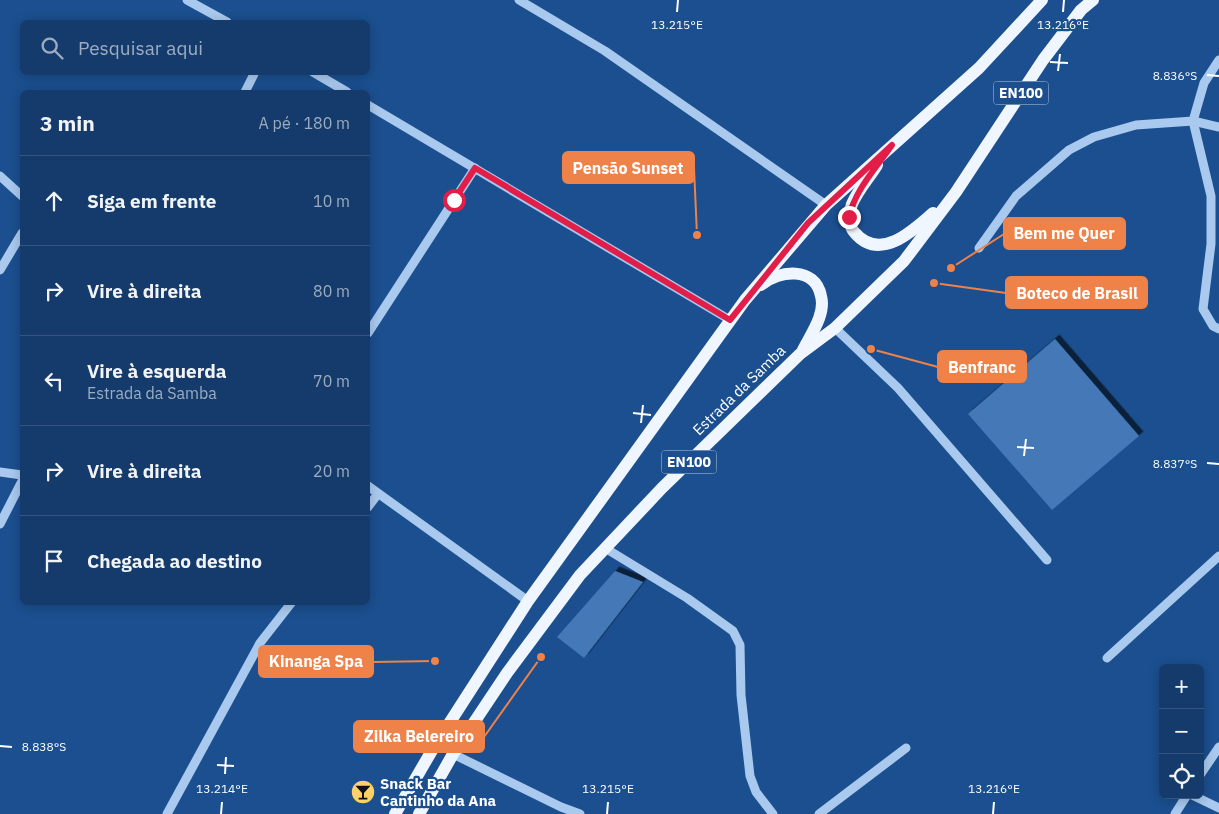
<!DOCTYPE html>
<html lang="pt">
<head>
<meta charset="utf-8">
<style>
	body { margin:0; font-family:"IBM Plex Sans",sans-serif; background:#214673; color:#f1f3f6 }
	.controls { position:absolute; right:15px; bottom:15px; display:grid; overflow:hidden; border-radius:8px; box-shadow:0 2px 12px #0003 }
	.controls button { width:45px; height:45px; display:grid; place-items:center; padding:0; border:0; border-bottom:1px solid #33557e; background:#143b6b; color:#f1f3f6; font:25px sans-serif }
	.stop { position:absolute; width:15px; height:15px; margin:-11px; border:4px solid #e11d48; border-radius:50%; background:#fff }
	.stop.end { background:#e11d48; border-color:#fff; box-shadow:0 1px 5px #0008 }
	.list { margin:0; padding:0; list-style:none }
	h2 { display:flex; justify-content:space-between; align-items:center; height:65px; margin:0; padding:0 20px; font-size:21px }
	h2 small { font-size:16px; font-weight:400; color:#9dadc1 }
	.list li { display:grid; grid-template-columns:32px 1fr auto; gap:15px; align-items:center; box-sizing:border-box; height:90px; padding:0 20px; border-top:1px solid #33557e }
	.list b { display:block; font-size:19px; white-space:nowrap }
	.list p { margin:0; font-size:16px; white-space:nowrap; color:#9dadc1 }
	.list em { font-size:16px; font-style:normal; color:#9dadc1 }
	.icon { flex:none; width:28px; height:28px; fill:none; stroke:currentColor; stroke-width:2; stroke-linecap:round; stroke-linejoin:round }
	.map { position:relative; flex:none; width:1219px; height:814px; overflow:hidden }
	.search { position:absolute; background:#143b6b; box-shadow:0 2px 12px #0003; left:20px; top:20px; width:350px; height:55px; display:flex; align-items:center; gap:12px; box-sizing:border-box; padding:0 18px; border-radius:8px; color:#9dadc1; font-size:19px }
	.panel { position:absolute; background:#143b6b; box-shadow:0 2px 12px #0003; left:20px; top:90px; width:350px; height:515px; border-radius:8px }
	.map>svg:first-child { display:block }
	.building { fill:#4478b7; filter:url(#shadow) }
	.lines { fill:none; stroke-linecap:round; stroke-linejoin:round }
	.minor { stroke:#a9c9ee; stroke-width:9 }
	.major { stroke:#f0f6ff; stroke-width:12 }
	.route { stroke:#e11d48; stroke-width:6 }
	.ticks { fill:none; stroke:#fff; stroke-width:2 }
	.labels { text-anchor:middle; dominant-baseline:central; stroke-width:4.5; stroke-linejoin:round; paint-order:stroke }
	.shield { fill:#1b4f8f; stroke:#bbcadd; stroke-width:1 }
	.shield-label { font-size:14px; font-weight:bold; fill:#fff }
	.street-label { font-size:15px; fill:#fff; stroke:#1b4f8f }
	.poi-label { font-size:15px; font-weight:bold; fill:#fff; stroke:#1b4f8f; text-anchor:start }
	.ticks-label { font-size:12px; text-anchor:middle; fill:#fff; stroke:#1b4f8f; stroke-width:4.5; stroke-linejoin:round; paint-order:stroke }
	.leader { fill:none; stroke:#ee8249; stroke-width:2 }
	.callout-dot { fill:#ee8249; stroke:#1b4f8f; stroke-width:2 }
	.callout { fill:#ee8249; stroke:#ee8249; stroke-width:2 }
	.callout-label { font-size:16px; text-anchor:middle; font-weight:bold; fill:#fff }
</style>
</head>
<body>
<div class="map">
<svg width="1219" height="814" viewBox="0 0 1219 814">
	<defs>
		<filter id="shadow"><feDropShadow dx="4.5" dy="-4.5" stdDeviation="0" flood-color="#0009"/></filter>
	</defs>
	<rect width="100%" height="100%" fill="#1b4f8f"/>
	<g class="building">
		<polygon points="1055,339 1139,436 1052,510 968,414"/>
		<polygon points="615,571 643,582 584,658 557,637"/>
	</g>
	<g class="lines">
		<g class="minor">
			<polyline points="187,0 227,22"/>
			<polyline points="519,0 605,51 826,205"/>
			<polyline points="1219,60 1204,83 1193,121 1211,196 1211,244 1203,309 1213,326 1219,329"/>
			<polyline points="313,72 347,92"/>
			<polyline points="245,92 255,72"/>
			<polyline points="368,105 730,320"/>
			<polyline points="0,176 22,196"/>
			<polyline points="979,248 1016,196 1069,150 1094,137 1136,125 1193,121 1219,127"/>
			<polyline points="0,270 22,233"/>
			<polyline points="835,328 898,388 1047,560"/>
			<polyline points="368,333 475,168"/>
			<polyline points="0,472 22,475"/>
			<polyline points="368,486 528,601"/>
			<polyline points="368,507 377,495"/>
			<polyline points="0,524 22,481"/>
			<polyline points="605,548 687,598 733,631 740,645 741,695 750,776 756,792 773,814"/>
			<polyline points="1107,658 1219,556"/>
			<polyline points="453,754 561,807 580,814"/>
			<polyline points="1200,775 1219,747"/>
			<polyline points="1192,795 1219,808"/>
			<polyline points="167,814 260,643 292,602"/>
			<polyline points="819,814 906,748"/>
			<polyline points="1175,814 1187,795"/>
		</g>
		<g class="major">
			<path d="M877,165C869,178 858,190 852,204C849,213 848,226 855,233C880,262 913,231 933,213"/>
			<path d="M761,285C779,270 815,266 821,296C826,314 811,334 803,350"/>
			<polyline points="395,814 434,747 528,601 745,300 826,205 979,68 1042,0"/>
			<polyline points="419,814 453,754 507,673 580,575 662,488 800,354 835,328 904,261 956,192 1043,60 1081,10 1093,0"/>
		</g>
	</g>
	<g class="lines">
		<path class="route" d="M454,200L475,168L730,320L808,223L892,145C876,168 855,190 849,217"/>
	</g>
	<path class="ticks" d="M677,12L678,0M1063,12L1064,0M1050,62L1068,63M1058,71L1060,54M1207,75L1219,76M633,413L651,415M641,423L643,405M1017,447L1034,448M1024,456L1026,439M1207,463L1219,464M0,746L12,747M217,765L234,766M225,774L226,757M221,814L222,802M607,814L608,802M993,814L994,802"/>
	<defs>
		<g id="bar-disc" transform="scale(1.25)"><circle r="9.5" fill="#ffd166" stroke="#1b4f8f"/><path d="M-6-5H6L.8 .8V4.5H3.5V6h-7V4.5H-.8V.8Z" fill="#111"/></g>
	</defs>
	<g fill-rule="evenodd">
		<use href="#bar-disc" x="363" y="792"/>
	</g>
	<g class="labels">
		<g class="shield">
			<rect x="993.5" y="81.5" width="55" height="23" rx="4"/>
			<rect x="661.5" y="450.5" width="55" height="23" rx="4"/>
		</g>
		<g class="shield-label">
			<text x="1021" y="93">EN100</text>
			<text x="689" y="462">EN100</text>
		</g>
		<g class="street-label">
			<text transform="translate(739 390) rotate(-44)">Estrada da Samba</text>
		</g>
		<g class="poi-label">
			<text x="380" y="783">Snack Bar<tspan x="380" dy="17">Cantinho da Ana</tspan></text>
		</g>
	</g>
	<g class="ticks-label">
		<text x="677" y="29">13.215°E</text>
		<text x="1063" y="29">13.216°E</text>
		<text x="1175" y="80">8.836°S</text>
		<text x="1175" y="468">8.837°S</text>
		<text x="44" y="751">8.838°S</text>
		<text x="222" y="793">13.214°E</text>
		<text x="608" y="793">13.215°E</text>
		<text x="994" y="793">13.216°E</text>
	</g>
	<path class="leader" d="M697 235L694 168M951 268L1004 234M934 283L1006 293M871 349L938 367M435 661L373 662M541 657L484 737"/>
	<g class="callout-dot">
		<circle cx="697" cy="235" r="5"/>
		<circle cx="951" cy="268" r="5"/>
		<circle cx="934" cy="283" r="5"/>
		<circle cx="871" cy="349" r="5"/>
		<circle cx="435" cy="661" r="5"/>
		<circle cx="541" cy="657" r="5"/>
	</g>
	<g class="callout">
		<rect x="563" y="152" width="131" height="31" rx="5"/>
		<rect x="1004" y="218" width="121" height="31" rx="5"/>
		<rect x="1006" y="277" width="141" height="31" rx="5"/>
		<rect x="938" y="351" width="88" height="31" rx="5"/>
		<rect x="259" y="646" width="114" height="31" rx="5"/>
		<rect x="354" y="721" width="130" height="31" rx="5"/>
	</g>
	<g class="callout-label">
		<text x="628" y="174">Pensão Sunset</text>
		<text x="1064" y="239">Bem me Quer</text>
		<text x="1077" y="299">Boteco de Brasil</text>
		<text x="982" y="373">Benfranc</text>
		<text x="316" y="667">Kinanga Spa</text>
		<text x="419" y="742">Zilka Belereiro</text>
	</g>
</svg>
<div class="controls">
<button>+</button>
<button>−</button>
<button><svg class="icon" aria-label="locate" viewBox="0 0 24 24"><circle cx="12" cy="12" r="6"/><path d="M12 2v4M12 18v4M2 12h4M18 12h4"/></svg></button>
</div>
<div class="stop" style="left:454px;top:200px"></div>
<div class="stop end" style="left:849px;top:217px"></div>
<div class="search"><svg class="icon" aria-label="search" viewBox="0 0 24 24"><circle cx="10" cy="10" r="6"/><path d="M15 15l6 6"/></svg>Pesquisar aqui</div>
<section class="panel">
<h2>3 min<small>A pé · 180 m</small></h2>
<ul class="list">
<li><svg class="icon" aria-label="ahead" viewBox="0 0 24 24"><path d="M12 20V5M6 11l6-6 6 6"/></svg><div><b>Siga em frente</b></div><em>10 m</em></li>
<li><svg class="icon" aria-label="right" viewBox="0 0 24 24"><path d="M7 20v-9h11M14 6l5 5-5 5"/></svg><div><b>Vire à direita</b></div><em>80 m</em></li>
<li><svg class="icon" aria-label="left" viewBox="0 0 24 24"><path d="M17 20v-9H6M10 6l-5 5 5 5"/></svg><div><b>Vire à esquerda</b><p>Estrada da Samba</p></div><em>70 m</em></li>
<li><svg class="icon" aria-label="right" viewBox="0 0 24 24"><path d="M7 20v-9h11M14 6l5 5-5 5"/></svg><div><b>Vire à direita</b></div><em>20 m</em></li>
<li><svg class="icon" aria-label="arrive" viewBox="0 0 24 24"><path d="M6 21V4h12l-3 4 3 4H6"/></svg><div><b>Chegada ao destino</b></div></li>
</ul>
</section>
</div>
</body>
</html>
